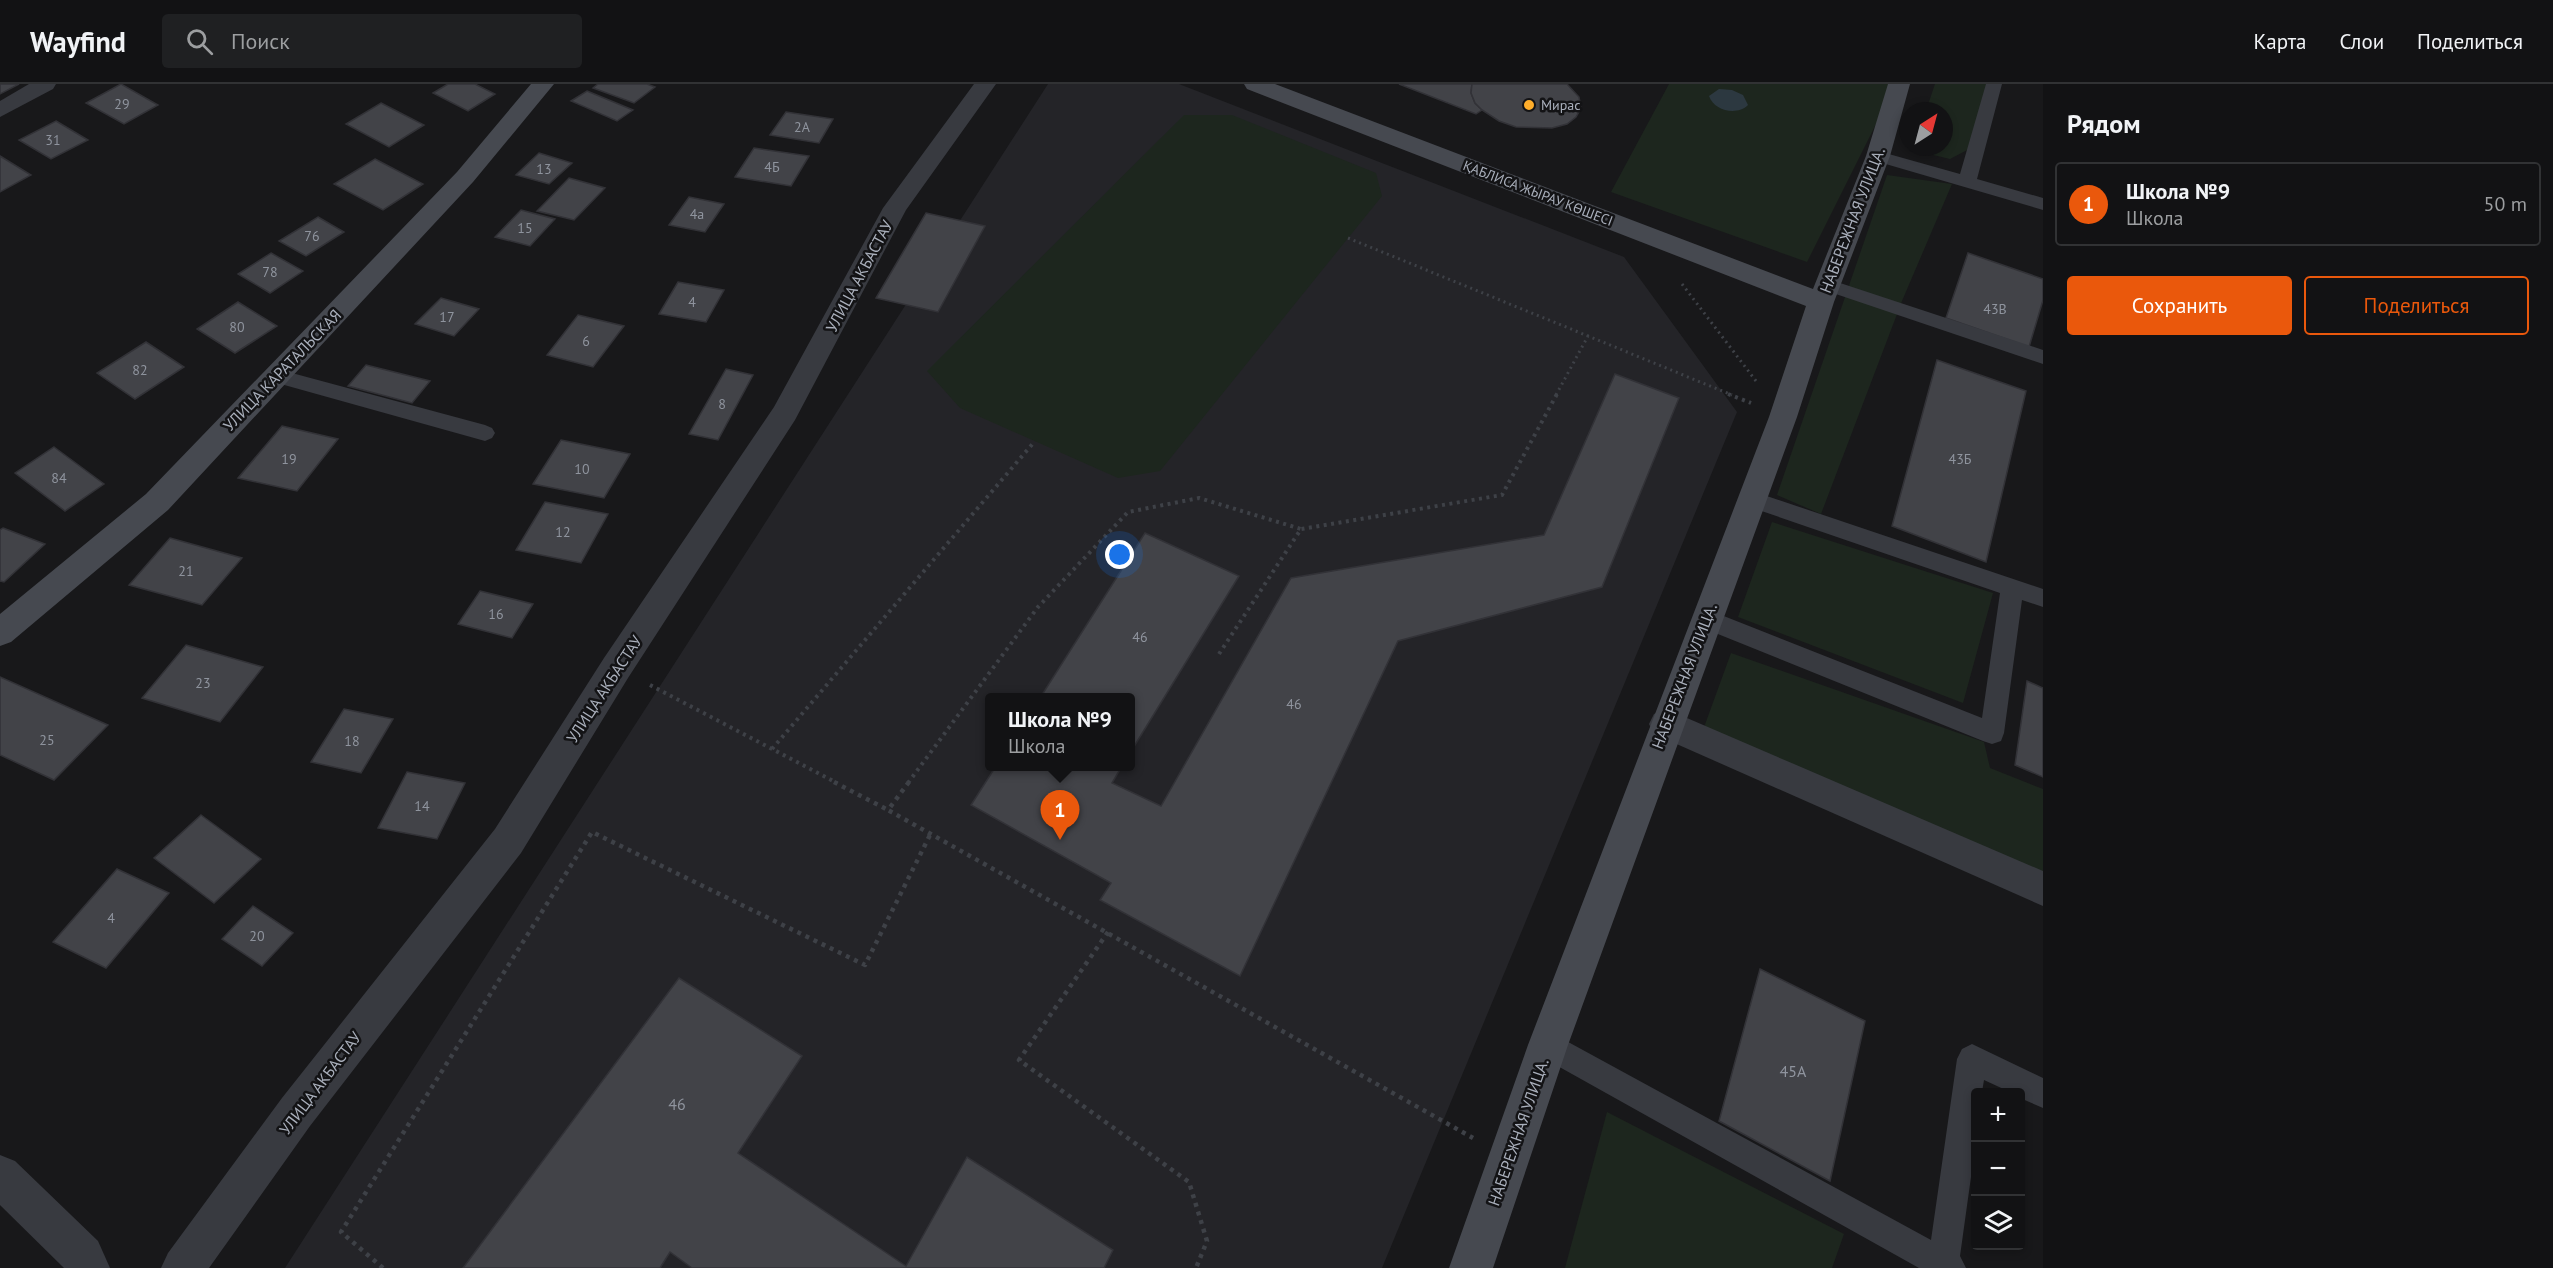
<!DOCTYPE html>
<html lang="ru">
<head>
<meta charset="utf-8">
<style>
	body { margin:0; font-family:"PT Sans",sans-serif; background:#1f2022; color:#f1f3f6 }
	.controls { position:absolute; right:18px; bottom:18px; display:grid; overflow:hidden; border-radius:6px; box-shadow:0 3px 9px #0003 }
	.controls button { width:54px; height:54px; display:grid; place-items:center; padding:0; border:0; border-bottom:2px solid #313234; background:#121214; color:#f1f3f6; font:30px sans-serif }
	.compass { position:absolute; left:1899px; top:18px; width:54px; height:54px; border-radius:50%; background:#121214; box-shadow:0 3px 9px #0003; rotate:36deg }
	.you { position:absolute; left:1120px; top:471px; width:21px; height:21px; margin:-15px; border:4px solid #fff; border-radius:50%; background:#1a73e8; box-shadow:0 0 0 9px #1a73e833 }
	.badge { display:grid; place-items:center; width:39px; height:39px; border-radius:50%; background:#ea580c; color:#fff; font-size:20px; font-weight:700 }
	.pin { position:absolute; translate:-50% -50px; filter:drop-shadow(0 2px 3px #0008) }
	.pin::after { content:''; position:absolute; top:32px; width:21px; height:18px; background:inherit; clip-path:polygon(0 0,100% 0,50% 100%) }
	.popup { position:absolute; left:985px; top:609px; width:150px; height:78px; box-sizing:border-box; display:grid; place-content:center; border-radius:6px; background:#121214; filter:drop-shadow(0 2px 4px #0005); font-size:20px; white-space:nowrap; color:#9c9ea0 }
	.popup b { font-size:22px; color:#f1f3f6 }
	.popup::after { content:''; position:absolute; left:50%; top:100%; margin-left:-12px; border:12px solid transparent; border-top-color:#121214 }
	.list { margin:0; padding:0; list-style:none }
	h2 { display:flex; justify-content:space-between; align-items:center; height:78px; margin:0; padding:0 24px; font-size:26px }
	h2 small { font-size:20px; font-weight:400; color:#9c9ea0 }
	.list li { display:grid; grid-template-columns:39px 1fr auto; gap:18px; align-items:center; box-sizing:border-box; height:84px; margin:0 12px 12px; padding:0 12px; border:2px solid #313234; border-radius:6px }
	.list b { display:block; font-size:22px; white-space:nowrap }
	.list p { margin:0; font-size:20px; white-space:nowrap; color:#9c9ea0 }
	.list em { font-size:20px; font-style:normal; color:#9c9ea0 }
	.actions { display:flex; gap:12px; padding:18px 24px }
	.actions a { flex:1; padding:14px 0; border:2px solid #ea580c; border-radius:6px; text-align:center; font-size:21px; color:#ea580c }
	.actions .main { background:#ea580c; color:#fff }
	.icon { flex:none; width:33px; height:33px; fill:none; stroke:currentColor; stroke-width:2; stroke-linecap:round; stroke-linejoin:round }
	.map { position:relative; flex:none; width:2043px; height:1184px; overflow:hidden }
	header { display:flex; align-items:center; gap:36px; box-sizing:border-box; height:84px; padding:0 30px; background:#121214; border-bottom:2px solid #313234 }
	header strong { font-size:28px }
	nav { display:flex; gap:33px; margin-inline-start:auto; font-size:21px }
	.search { width:420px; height:54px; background:#1f2022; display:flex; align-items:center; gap:15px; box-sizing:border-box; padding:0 21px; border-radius:6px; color:#9c9ea0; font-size:22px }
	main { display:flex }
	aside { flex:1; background:#121214 }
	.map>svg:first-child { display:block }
	.built { fill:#242428; fill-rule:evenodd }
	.green { fill:#1d261e }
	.water { fill:#2c3840 }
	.building { fill:#424348; stroke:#323237; stroke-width:1.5 }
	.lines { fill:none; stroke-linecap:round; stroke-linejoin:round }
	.path-far2 { stroke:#3e4147; stroke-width:3; stroke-dasharray:2 4; stroke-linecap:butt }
	.path-far1 { stroke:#3e4147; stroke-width:4; stroke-dasharray:3 4.5; stroke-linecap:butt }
	.path { stroke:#3e4147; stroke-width:4.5; stroke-dasharray:4 5; stroke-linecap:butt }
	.lane { fill:#383a40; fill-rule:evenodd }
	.street { fill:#383a40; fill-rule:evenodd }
	.secondary { fill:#464950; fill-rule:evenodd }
	.poi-dot { fill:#ffae2b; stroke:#131315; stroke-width:2 }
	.labels { text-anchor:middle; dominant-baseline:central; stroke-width:5; stroke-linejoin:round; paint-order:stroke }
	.number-label { font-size:14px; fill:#8f949e }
	.far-poi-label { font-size:14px; fill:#a9afbb; stroke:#131315; text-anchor:start }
	.far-street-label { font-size:14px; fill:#a9afbb; stroke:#131315 }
	.street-label { font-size:16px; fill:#a9afbb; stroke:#131315 }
	.near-number-label { font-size:16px; fill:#8f949e }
</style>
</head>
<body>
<header>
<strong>Wayfind</strong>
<div class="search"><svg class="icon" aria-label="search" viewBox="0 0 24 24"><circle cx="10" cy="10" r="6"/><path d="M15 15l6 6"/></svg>Поиск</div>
<nav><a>Карта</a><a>Слои</a><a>Поделиться</a></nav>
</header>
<main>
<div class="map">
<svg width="2043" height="1184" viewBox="0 0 2043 1184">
	<rect width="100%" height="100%" fill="#18181a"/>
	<path class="built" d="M1048,0H1179L1624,173L1737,328L1382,1184H285ZM990,614H1130V682H990Z"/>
	<g class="green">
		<polygon points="1669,0 1896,0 1807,178 1611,108"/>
		<polygon points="1935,0 1988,0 1969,65 1950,75 1917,67 1916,63 1944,63 1944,27 1926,27"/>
		<polygon points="1184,31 1232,31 1376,89 1382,112 1160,387 1118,394 960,324 927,287"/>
		<polygon points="1887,91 1952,100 1902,217 1821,430 1777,411"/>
		<polygon points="1772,438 1993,509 1963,619 1738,533"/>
		<polygon points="1731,569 1984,658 1990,684 2043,705 2043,793 1703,646"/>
		<polygon points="1607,1028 1844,1150 1832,1184 1565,1184"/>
	</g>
	<path class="water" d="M1719,5L1732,6L1743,11L1748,21C1737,32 1714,27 1709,12Z"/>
	<g class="building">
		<polygon points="0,0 19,0 0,10"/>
		<polygon points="121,0 158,21 124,40 86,19"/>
		<polygon points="448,0 475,0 495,10 468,27 433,9"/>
		<polygon points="598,0 647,0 655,3 634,19 593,4"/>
		<polygon points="1399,0 1472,0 1471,9 1475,19 1482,26 1476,30"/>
		<polygon points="1472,0 1567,0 1579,13 1581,24 1576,33 1567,40 1552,44 1516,43 1499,37 1482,26 1475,19 1471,9"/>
		<polygon points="587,7 633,26 617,37 571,17"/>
		<polygon points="381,19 424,41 389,63 346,40"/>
		<polygon points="786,28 833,35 819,59 770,51"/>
		<polygon points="56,37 88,56 51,75 19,56"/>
		<polygon points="754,64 809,72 791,102 735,93"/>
		<polygon points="539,69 572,79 549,100 516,91"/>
		<polygon points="0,72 31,91 0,108"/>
		<polygon points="375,75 423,100 383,126 334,100"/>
		<polygon points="569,94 605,104 574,136 537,127"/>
		<polygon points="689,113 724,120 705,148 669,141"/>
		<polygon points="521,126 555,135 530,162 495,153"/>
		<polygon points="926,129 985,142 938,228 876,214"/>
		<polygon points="318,133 344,148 306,172 279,157"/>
		<polygon points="271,169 303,187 270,209 238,190"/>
		<polygon points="1968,169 2043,195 2043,216 2029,263 1946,234"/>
		<polygon points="678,198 724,206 706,238 659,230"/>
		<polygon points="441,214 479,225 454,252 415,240"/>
		<polygon points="238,218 277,242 235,269 197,245"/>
		<polygon points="578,231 624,242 593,283 547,271"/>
		<polygon points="146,258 184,283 135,315 97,289"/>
		<polygon points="1937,276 2026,307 1986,478 1892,442"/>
		<polygon points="366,281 430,297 412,319 348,302"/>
		<polygon points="726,285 753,291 718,356 689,350"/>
		<polygon points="1615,290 1679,314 1602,503 1398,557 1240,892 1100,816 1111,799 971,721 996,682 1122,682 1112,699 1161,722 1291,494 1544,451"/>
		<polygon points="282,342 338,355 297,407 238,394"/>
		<polygon points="561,356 630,370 604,414 533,400"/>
		<polygon points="54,363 104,400 65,427 15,389"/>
		<polygon points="545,418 608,430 581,479 516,466"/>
		<polygon points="3,444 45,460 4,498 0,497 0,446"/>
		<polygon points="1145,449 1239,492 1130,669 1130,614 1040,614"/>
		<polygon points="170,454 242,474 202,521 129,501"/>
		<polygon points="480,507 533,520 512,554 458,540"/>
		<polygon points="186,561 263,583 220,638 142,614"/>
		<polygon points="0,593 108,641 54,696 0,671"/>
		<polygon points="2027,597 2043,604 2043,693 2015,681"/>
		<polygon points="344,625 393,635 361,689 311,678"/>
		<polygon points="407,688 465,699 437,755 378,744"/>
		<polygon points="201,731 261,775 214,819 154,774"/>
		<polygon points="117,785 169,809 106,884 53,858"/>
		<polygon points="253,822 293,849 262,882 222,855"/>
		<polygon points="1760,885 1865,937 1830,1097 1719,1037"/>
		<polygon points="679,894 802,972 738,1069 906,1182 967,1073 1113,1166 1104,1184 692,1184 670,1168 660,1184 463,1184"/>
	</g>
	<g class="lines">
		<g class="path-far2">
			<polyline points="1348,154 1588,252"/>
			<polyline points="1682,200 1756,297"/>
			<polyline points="1556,311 1588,252 1732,311"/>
		</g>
		<g class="path-far1">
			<polyline points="1728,310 1751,319"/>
			<polyline points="1219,570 1301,445 1502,411 1557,310"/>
			<polyline points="650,601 837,699"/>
			<polyline points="772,665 1035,357"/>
			<polyline points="908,699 1038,523 1128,428 1199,414 1301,445"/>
		</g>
		<g class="path">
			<polyline points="834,698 888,726"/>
			<polyline points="909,698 888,726 1473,1054"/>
			<polyline points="1108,848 1019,976 1189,1098 1207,1157 1196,1184"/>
			<polyline points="383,1184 341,1148 592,748 865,881 931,749"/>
		</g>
		<g class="lane">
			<polygon points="1986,0 2002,0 1977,95 2043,114 2043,126 1872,76 1869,72 1878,67 1960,90"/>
			<polygon points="1828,195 2043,266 2043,280 1821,205 1819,201 1821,197"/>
			<polygon points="277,285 485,341 492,344 495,349 492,354 485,357 270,297 267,292 270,287"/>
			<polygon points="1752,407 2043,505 2043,523 2022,516 2004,649 2001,657 1992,660 1983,657 1698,542 1694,535 1698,528 1706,525 1982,634 2000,509 1744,421 1741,415 1744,409"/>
			<polygon points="1548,947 1931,1156 1957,975 1962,965 1972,960 2043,994 2043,1024 2020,1014 2020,1008 2010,1008 1984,996 1982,1008 1976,1008 1976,1057 1960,1172 1966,1184 1919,1184 1538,971 1534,961 1538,951"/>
		</g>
		<g class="street">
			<polygon points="29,0 56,0 53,5 0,33 0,17"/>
			<polygon points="974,0 996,0 906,126 795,336 628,594 521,769 310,1042 209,1184 161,1184 168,1169 282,1014 495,745 604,574 774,323 883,124"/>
			<polygon points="1666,625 2043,787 2043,822 1654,650 1649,640 1654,630"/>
			<polygon points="0,1071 15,1077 98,1157 110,1184 64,1184 0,1121"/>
		</g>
		<g class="secondary">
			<polygon points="531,0 554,0 473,98 168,426 11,558 0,562 0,530 146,410 457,88"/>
			<polygon points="1244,0 1275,0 1813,205 1866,72 1888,0 1910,0 1890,72 1834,218 1797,333 1568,961 1493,1184 1449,1184 1528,961 1769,333 1806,222 1247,5"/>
		</g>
	</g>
	<circle class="poi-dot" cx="1529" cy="21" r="6"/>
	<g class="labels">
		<g class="number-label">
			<text x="122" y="20">29</text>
			<text x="802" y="43">2А</text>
			<text x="53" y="56">31</text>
			<text x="772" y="83">4Б</text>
			<text x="544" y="85">13</text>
			<text x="697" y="130">4а</text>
			<text x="525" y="144">15</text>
			<text x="312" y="152">76</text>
			<text x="270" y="188">78</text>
			<text x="692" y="218">4</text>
			<text x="1995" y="225">43В</text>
			<text x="447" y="233">17</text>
			<text x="237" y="243">80</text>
			<text x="586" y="257">6</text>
			<text x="140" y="286">82</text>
			<text x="722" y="320">8</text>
			<text x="289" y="375">19</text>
			<text x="1960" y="375">43Б</text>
			<text x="582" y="385">10</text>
			<text x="59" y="394">84</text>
			<text x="563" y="448">12</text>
			<text x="186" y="487">21</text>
			<text x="496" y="530">16</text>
			<text x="1140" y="553">46</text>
			<text x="203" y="599">23</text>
			<text x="1294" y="620">46</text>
			<text x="47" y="656">25</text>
			<text x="352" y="657">18</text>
			<text x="422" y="722">14</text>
			<text x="111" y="834">4</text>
			<text x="257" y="852">20</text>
		</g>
		<g class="far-poi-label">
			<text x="1541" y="21">Мирас</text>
		</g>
		<g class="far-street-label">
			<text transform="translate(1538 109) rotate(21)">ҚАБЛИСА ЖЫРАУ КӨШЕСІ</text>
		</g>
		<g class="street-label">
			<text transform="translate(1852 136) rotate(-69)">НАБЕРЕЖНАЯ УЛИЦА.</text>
			<text transform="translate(859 192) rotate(-62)">УЛИЦА АКБАСТАУ</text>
			<text transform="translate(282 286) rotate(-46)">УЛИЦА КАРАТАЛЬСКАЯ</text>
			<text transform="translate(1684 592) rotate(-69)">НАБЕРЕЖНАЯ УЛИЦА.</text>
			<text transform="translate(604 605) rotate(-57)">УЛИЦА АКБАСТАУ</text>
			<text transform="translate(320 999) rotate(-53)">УЛИЦА АКБАСТАУ</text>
			<text transform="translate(1518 1048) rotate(-71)">НАБЕРЕЖНАЯ УЛИЦА.</text>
		</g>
		<g class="near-number-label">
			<text x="1793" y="987">45А</text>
			<text x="677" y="1020">46</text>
		</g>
	</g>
</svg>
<div class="controls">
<button>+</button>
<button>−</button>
<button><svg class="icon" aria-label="layers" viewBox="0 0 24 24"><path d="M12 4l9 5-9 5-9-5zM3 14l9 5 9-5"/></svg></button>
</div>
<svg class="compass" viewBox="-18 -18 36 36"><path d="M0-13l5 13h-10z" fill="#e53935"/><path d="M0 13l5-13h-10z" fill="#9c9ea0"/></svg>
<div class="you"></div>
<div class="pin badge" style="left:1060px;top:756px">1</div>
<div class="popup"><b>Школа №9</b>Школа</div>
</div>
<aside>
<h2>Рядом<small></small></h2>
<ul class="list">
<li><span class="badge">1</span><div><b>Школа №9</b><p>Школа</p></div><em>50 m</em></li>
</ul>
<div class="actions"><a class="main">Сохранить</a><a>Поделиться</a></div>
</aside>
</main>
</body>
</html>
